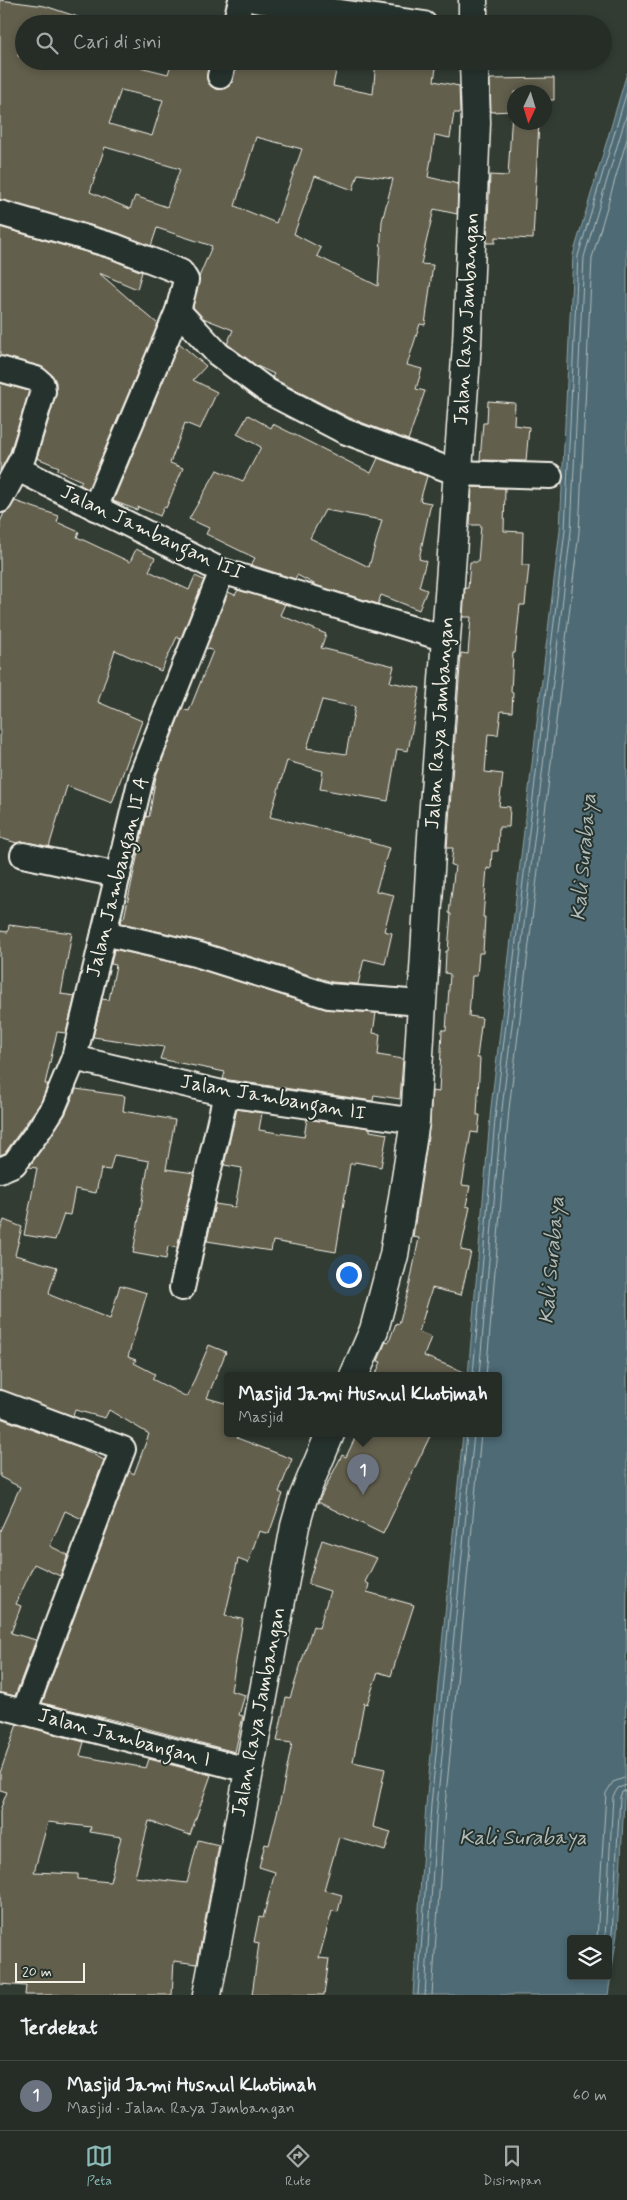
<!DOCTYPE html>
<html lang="id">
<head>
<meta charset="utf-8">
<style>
	body { margin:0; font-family:Mynerve,sans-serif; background:#323932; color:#f1f3f6 }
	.controls { position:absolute; right:15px; bottom:15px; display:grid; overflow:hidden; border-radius:5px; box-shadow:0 2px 8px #0003 }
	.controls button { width:45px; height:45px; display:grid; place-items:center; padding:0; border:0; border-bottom:1px solid #424943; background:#262d26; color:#f1f3f6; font:25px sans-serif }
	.compass { position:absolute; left:507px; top:85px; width:45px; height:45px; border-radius:50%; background:#262d26; box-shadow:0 2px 8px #0003; rotate:184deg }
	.scale { position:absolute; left:15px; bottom:12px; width:70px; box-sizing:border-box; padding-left:5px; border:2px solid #f4f1e8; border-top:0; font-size:14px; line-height:18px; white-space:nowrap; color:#f4f1e8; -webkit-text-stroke:4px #26332d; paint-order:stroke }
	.you { position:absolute; left:348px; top:1274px; width:18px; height:18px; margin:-12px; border:4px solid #fff; border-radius:50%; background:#1a73e8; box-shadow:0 0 0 8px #1a73e833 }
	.badge { display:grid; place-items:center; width:32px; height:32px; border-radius:50%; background:#8bbbb9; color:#fff; font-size:16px; font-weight:700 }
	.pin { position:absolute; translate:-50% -41px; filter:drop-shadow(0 1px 2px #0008) }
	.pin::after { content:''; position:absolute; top:26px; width:18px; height:15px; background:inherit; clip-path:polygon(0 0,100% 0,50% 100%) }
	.popup { position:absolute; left:224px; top:1372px; width:278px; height:65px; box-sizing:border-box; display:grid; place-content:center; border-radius:5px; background:#262d26; filter:drop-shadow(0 1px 4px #0005); font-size:16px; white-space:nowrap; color:#a4a8a7 }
	.popup b { font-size:19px; color:#f1f3f6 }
	.popup::after { content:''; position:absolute; left:50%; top:100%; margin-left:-10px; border:10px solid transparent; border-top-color:#262d26 }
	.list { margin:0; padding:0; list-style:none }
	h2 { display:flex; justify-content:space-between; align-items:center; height:65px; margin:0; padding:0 20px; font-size:21px }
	h2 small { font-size:16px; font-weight:400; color:#a4a8a7 }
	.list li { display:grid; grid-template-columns:32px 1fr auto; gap:15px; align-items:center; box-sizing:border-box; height:70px; padding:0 20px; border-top:1px solid #424943 }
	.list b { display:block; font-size:19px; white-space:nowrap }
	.list p { margin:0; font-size:16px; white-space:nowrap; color:#a4a8a7 }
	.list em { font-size:16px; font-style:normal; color:#a4a8a7 }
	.icon { flex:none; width:28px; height:28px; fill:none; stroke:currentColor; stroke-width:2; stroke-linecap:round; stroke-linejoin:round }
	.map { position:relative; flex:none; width:627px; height:1995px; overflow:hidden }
	.search { position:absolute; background:#262d26; box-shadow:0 2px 8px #0003; left:15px; right:15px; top:15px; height:55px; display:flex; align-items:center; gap:12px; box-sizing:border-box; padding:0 18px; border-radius:28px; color:#a4a8a7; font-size:19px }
	.sheet { height:135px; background:#262d26 }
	nav { display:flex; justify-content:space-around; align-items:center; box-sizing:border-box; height:70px; border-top:1px solid #424943; background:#262d26; font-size:14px; color:#a4a8a7 }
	nav a { display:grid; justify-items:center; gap:2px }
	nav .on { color:#8bbbb9 }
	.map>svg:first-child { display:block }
	.water { fill:#4d6b74; stroke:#90a1a2; fill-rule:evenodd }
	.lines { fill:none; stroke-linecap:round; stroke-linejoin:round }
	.shore { stroke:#b1bbba; stroke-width:1 }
	.building { fill:#645f4d; stroke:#f4f1e8; fill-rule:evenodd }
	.street-casing { stroke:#f4f1e8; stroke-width:28 }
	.secondary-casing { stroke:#f4f1e8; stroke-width:31 }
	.street { stroke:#26332d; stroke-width:24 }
	.secondary { stroke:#26332d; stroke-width:28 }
	.labels { text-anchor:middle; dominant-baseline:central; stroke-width:4; stroke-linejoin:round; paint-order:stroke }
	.street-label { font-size:20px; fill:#f4f1e8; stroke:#26332d }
	.water-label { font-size:21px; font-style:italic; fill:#b1bbba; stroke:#26332d }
</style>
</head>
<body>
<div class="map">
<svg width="627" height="1995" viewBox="0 0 627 1995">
	<rect width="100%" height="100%" fill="#323c33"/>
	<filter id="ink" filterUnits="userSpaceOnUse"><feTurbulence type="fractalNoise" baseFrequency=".02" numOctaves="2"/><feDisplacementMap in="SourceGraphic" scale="10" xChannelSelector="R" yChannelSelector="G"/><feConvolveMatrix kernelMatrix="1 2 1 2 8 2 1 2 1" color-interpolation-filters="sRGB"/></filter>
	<g filter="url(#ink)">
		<path class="water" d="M627,73V1573L625,1781L617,1934L608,1995H413L426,1805L463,1434H498V1376H468L491,1107L560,530L573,255ZM571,1939H608V1976H571Z"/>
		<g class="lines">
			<g class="shore">
				<polyline points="473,1374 496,1108 565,530 578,256 627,91"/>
				<polyline points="479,1376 502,1109 571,531 584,257 627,113"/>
				<polyline points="486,1376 509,1109 579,532 592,258 627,139"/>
				<polyline points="597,1939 606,1793 613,1782 627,1777"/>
				<polyline points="605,1939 613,1796 618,1788 627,1785"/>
				<polyline points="608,1958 612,1934 620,1797 622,1792 627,1791"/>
				<polyline points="418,1995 431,1805 467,1434"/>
				<polyline points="425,1995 437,1806 474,1434"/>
				<polyline points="432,1995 445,1806 481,1434"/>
			</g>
		</g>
		<g class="building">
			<path d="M0,0L45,6L87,20V24H23L18,56L24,58V61H129L128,64L168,74L172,61H210L207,79L211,86L217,89H224L230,85L237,61H338L333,86L373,94L376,61H437L434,81L459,86L460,113H454L450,138L435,135L428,177L458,184L457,214L434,209L421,264L433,265L425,325L420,324L407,365L422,369L416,389L425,391L408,440L350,418L276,380L272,377L274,374L257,366L227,344L233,330L203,318L193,307L199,277L212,246L157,228L151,246L118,233L0,200ZM121,90L163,100L152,136L109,124ZM256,137L302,149L276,223L235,206ZM105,147L180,169L167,207L135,196L130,209L90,192ZM358,174L393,179L382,221L378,286L317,256L321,248L294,234L315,176L353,190Z"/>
			<polygon points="554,78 554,100 544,100 544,92 514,92 514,122 539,122 533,239 495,237 495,243 487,243 490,175 508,176 512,111 491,112 490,79"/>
			<polygon points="0,227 110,259 142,272 137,289 99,273 158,324 88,489 80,485 82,481 57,470 59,467 37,458 56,395 56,382 51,374 40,366 0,356"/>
			<polygon points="179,343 206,366 193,380 217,392 200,429 185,423 170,463 183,468 166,508 164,507 160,516 138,507 137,510 113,501"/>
			<polygon points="0,383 29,391 10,452 0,471"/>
			<polygon points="488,401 515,403 514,425 529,427 526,461 480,460 483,423 487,423"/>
			<path d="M248,415L271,428L273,424L371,473L378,458L427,476L420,501L431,503L419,559L426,561L419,587L427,590L419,610L381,595L378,604L318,586L297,575L295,579L251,565L255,558L206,534L209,528L189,519L217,470L243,481L261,447L237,434ZM325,510L382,520L369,567L310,538Z"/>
			<polygon points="472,487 505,488 504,531 523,532 522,565 529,565 525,605 520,605 515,653 513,653 511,692 513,693 512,712 501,711 498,735 488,734 485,772 503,774 499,806 510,807 509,827 499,827 498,851 492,851 491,869 487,868 483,917 485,917 483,953 479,953 477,976 472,976 469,1016 482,1018 477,1058 480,1058 477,1115 480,1115 478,1133 471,1132 462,1185 470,1186 466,1206 470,1207 461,1250 471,1252 461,1295 432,1288 419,1332 431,1337 424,1356 472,1375 375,1376 381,1362 378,1361 386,1341 389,1342 396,1323 399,1324 410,1283 419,1238 413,1237 430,1123 432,1091 439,1092 442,1030 446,1030 450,974 445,973 446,951 448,951 451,914 449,913 455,866 451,865 453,848 447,848 449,821 461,653 468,654 471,617 463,617 465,588 468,588 470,562 478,562 481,525 470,525"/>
			<polygon points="15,501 59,516 57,522 79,532 77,537 130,562 136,549 155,558 149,571 189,590 195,576 204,580 181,638 177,637 161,671 115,650 98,702 142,721 112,803 67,786 49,847 26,842 17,843 0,838 0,522 4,513 8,511"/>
			<path d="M238,590L285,604L280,615L326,634L321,648L394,666L390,682L420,688L408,751L397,749L388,801L320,789L323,771L287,761L270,817L370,840L369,842L389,848L376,891L394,895L384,931L392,933L385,964L364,959L358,984L332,982L200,941L121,923L122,918H124L146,816L149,817L156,776L182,709L189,711L213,651L206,648L228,592L235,595ZM322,700L355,707L346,754L307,748Z"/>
			<polygon points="9,925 72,933 61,994 75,996 66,1033 57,1032 45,1084 48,1084 41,1102 5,1153 0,1155 0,931 8,932"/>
			<polygon points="114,949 192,967 325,1009 376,1013 373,1033 380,1034 378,1055 403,1059 400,1099 374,1095 373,1101 229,1080 223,1079 225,1072 160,1059 164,1047 93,1037 102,999 109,1000 116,965 111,964"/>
			<polygon points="76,1089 125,1096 123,1111 175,1120 166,1169 194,1173 177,1248 168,1246 166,1259 133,1253 149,1161 114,1155 110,1170 101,1169 96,1193 75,1189 70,1215 64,1214 55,1240 24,1235 37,1168 29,1167 65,1115"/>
			<polygon points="237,1109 262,1113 259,1130 304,1137 307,1119 370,1128 370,1131 387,1134 381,1167 355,1162 354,1164 350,1164 336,1252 273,1241 271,1251 207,1241 215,1204 235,1207 242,1168 224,1165"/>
			<polygon points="4,1220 22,1227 15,1255 57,1267 49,1292 50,1295 110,1319 120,1285 147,1293 128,1357 136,1360 134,1363 155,1374 152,1379 187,1397 209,1345 226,1352 207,1398 228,1404 228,1434 239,1434 237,1438 292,1459 279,1492 283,1494 269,1534 259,1531 248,1563 238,1559 225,1616 243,1619 231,1691 245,1695 239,1715 243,1716 235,1752 126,1723 42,1703 129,1471 134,1474 149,1434 109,1410 105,1418 75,1410 73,1416 0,1390 0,1231"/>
			<polygon points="0,1418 79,1447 104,1460 82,1519 65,1511 50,1546 68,1555 60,1576 34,1564 16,1604 21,1606 11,1633 36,1640 15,1696 0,1693 0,1531 20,1487 0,1477"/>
			<polygon points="357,1434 431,1434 383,1534 318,1502 342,1455 346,1457"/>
			<polygon points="322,1540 377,1558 365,1582 369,1584 367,1592 414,1605 391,1676 378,1672 367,1704 364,1703 353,1762 385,1769 373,1827 391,1832 385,1851 339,1837 324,1890 342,1895 338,1912 332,1911 319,1958 329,1959 324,1995 252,1995 259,1943 254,1942 259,1917 263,1918 275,1872 259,1867 265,1844 269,1845 282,1793 292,1743 277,1741 286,1697 290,1698 313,1626 319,1628 330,1591 308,1584"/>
			<path d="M17,1724L84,1742L80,1756L146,1768L149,1759L211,1775L190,1835L149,1821L135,1877L187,1883L198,1840L219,1845L197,1964L174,1961L172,1995H25L26,1986L0,1984V1810L7,1792L0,1790V1773ZM48,1822L91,1827L90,1832L121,1837L110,1882L78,1879V1874L34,1872Z"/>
		</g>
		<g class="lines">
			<g class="street-casing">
				<g id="street">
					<polyline points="255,0 424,24"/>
					<polyline points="235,24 241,0"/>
					<polyline points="220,76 224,61"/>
					<polyline points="0,213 114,246 181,272 186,280 178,311 95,508"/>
					<polyline points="178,311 218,354 269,392 344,431 458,473 550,476"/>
					<polyline points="0,369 36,379 42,384 43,391 23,457 0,500"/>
					<polyline points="18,469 222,571 446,639"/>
					<polyline points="23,855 118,875"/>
					<polyline points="104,933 196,954 329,996 422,1003"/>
					<polyline points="74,1058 226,1094 415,1121"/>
					<polyline points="0,1170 14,1164 39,1130 53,1108 74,1058 142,774 222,571"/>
					<polyline points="182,1288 226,1094"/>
					<polyline points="0,1403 123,1449 24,1712"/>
					<polyline points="0,1706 248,1770"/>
				</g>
			</g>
			<g class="secondary-casing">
				<g id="secondary">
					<polyline points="473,0 473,24"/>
					<polyline points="354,1376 374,1330 394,1255 415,1121 433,820 467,344 476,123 474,61"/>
					<polyline points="207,1995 295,1526 303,1498 330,1434"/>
				</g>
			</g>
			<use href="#street" class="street"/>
			<use href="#secondary" class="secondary"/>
		</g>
	</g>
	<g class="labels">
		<g class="street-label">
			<text transform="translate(467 319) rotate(-87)">Jalan Raya Jambangan</text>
			<text transform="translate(152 533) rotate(25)">Jalan Jambangan III</text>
			<text transform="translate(440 723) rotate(-86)">Jalan Raya Jambangan</text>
			<text transform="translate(118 877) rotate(-76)">Jalan Jambangan II A</text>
			<text transform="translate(273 1098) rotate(10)">Jalan Jambangan II</text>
			<text transform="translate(259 1712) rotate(-79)">Jalan Raya Jambangan</text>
			<text transform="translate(124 1738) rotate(15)">Jalan Jambangan I</text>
		</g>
		<g class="water-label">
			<text transform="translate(584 857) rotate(-85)">Kali Surabaya</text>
			<text transform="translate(552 1260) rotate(-85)">Kali Surabaya</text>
			<text x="523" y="1838">Kali Surabaya</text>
		</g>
	</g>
</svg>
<div class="controls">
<button><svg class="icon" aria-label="layers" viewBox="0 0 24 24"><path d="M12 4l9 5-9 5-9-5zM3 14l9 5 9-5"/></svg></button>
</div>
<svg class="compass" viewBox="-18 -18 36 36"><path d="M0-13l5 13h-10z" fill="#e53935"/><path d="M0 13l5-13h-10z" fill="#a4a8a7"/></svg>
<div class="scale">20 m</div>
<div class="you"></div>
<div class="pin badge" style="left:363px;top:1495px;background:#6b7280">1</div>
<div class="popup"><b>Masjid Jami Husnul Khotimah</b>Masjid</div>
<div class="search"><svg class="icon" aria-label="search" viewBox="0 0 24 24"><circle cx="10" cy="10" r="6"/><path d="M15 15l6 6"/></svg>Cari di sini</div>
</div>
<section class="sheet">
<h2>Terdekat<small></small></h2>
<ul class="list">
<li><span class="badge" style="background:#6b7280">1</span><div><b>Masjid Jami Husnul Khotimah</b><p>Masjid · Jalan Raya Jambangan</p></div><em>60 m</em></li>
</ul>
</section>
<nav>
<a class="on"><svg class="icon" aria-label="map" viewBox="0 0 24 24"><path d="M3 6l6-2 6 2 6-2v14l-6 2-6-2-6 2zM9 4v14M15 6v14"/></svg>Peta</a>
<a><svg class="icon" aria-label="directions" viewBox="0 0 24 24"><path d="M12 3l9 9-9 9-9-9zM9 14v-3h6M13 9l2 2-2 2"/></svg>Rute</a>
<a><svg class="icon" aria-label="saved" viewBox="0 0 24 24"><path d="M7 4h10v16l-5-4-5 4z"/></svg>Disimpan</a>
</nav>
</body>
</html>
